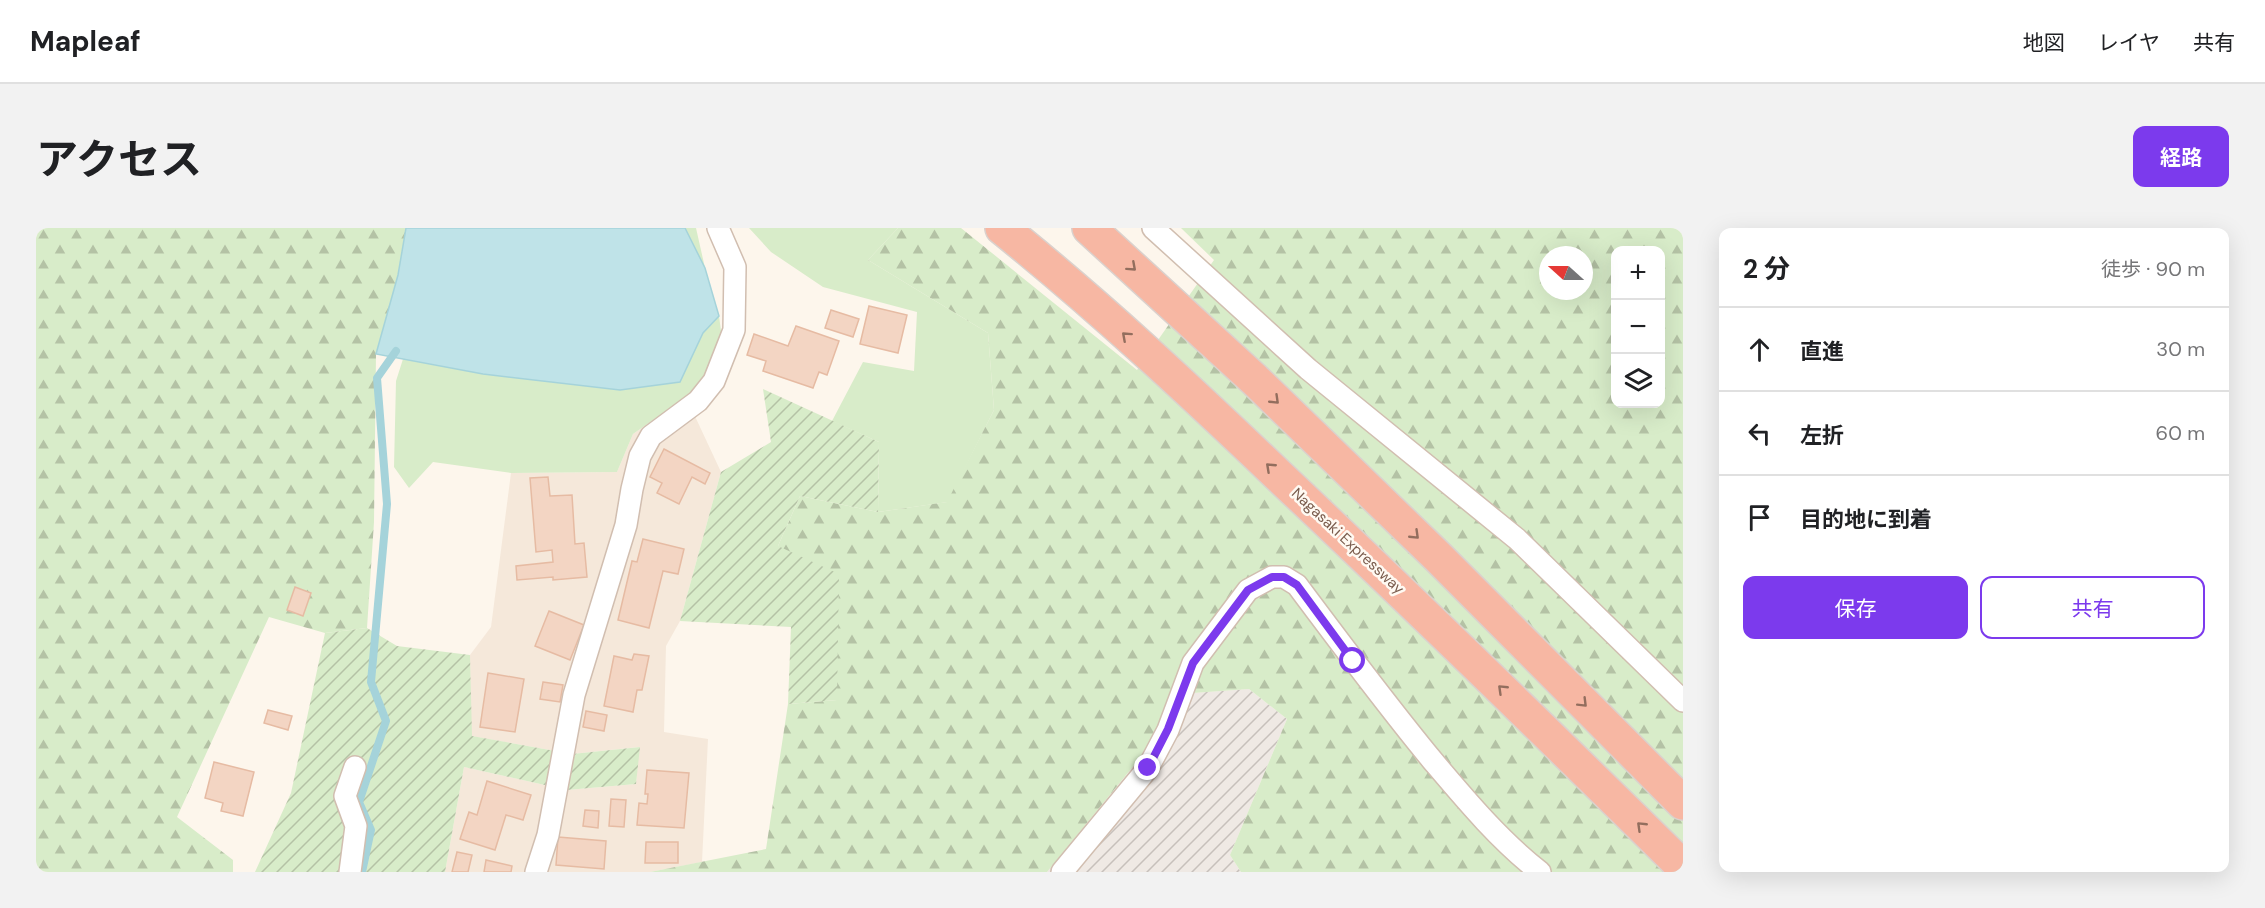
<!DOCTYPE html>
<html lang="ja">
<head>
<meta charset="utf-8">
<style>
	body { margin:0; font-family:"DM Sans","Noto Sans JP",sans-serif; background:#f2f2f2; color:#202124 }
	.controls { position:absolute; right:18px; top:18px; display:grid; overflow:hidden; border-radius:12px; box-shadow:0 6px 24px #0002 }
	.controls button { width:54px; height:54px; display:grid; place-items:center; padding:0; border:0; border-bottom:2px solid #e0e0e0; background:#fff; color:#202124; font:30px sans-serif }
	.compass { position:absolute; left:1503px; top:18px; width:54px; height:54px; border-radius:50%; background:#fff; box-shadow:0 6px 24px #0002; rotate:291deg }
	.stop { position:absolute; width:18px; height:18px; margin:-14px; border:4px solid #7c3aed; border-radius:50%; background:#fff }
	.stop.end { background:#7c3aed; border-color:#fff; box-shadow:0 2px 6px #0008 }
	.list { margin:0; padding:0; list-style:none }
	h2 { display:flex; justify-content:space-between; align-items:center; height:78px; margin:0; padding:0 24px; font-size:26px }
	h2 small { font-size:20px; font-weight:400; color:#757577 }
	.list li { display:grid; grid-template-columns:39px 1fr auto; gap:18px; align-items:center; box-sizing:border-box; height:84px; padding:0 24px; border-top:2px solid #e0e0e0 }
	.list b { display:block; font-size:22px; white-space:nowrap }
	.list em { font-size:20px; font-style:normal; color:#757577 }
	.actions { display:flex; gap:12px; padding:18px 24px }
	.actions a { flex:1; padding:14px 0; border:2px solid #7c3aed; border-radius:12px; text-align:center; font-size:21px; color:#7c3aed }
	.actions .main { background:#7c3aed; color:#fff }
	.icon { flex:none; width:33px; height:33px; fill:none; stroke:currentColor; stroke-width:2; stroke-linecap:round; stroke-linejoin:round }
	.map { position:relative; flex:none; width:1647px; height:644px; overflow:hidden; border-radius:12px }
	header { display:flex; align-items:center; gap:36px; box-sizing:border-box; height:84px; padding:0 30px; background:#fff; border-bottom:2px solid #e0e0e0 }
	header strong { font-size:28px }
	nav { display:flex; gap:33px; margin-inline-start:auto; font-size:21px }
	.intro { display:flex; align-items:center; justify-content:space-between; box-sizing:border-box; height:144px; padding:0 36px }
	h1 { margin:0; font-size:42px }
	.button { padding:15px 27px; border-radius:12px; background:#7c3aed; color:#fff; font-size:21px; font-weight:700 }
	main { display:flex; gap:36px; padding:0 36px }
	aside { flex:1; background:#fff; border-radius:12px; box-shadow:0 6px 24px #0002 }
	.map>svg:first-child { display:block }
	.residential { fill:#f5e8da }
	.industrial { fill:url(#industrial-furrows) }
	.green { fill:#d8ecc9 }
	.forest { fill:url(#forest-firs); fill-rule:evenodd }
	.garden { fill:url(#garden-furrows) }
	.water { fill:#bfe3e8; stroke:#a5d3da; stroke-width:1.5 }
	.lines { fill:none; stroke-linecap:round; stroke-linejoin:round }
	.stream { stroke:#a5d3da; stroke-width:8 }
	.building { fill:#f3d5c3; stroke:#e6bba3; stroke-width:1.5 }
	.minor-casing { stroke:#d1beb0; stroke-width:24 }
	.motorway-casing { stroke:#dad1cd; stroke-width:36 }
	.minor { stroke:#fff; stroke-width:21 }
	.motorway { stroke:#f7b7a3; stroke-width:33 }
	.oneway { stroke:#936e5e }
	.route { stroke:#7c3aed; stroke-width:8 }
	.labels { text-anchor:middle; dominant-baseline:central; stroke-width:5; stroke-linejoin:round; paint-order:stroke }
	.street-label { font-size:15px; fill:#7a5c4d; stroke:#fffaf3 }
</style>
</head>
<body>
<header>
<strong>Mapleaf</strong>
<nav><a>地図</a><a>レイヤ</a><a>共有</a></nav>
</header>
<div class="intro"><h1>アクセス</h1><a class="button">経路</a></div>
<main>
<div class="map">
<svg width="1647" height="644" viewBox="0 0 1647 644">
	<defs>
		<pattern id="industrial-furrows" width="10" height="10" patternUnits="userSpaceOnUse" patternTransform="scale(1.5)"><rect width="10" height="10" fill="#efe9e4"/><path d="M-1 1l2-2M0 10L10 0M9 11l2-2" fill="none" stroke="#c7c0bb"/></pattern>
		<pattern id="forest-firs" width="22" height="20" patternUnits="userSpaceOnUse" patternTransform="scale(1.5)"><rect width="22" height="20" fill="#d8ecc9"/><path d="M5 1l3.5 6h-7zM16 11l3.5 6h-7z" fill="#b4c2a5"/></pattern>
		<pattern id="garden-furrows" width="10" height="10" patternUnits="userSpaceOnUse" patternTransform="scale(1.5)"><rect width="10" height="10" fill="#d8ecc9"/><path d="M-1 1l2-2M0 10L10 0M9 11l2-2" fill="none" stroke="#b4c2a5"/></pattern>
	</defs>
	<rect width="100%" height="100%" fill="#fdf6ec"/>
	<polygon class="residential" points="650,169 685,244 644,393 630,418 628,504 672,511 666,634 614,644 409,644 428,539 531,562 600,556 603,519 536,526 435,508 434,427 455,399 475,245 581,244 597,206"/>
	<polygon class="industrial" points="1213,461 1251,491 1194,627 1205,644 1011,644 1157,465"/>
	<g class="green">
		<polygon points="649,0 660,0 669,40"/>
		<polygon points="713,0 862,0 832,32 952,105 958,182 912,274 842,284 843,214 796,193 827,134 878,143 881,84 787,59 735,24"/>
		<polygon points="683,88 686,110 669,152 650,169 597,206 581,244 475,245 397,234 373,260 358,239 360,153 367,131 447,146 584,162 644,154 667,105"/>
	</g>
	<g class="forest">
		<polygon points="0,0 370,0 362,47 340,126 338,294 331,400 289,405 233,389 141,589 197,632 197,644 0,644"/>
		<path d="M862,0H925L1101,142L1178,32L1145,0H1647V644H1205L1194,627L1251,491L1213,461L1157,465L1011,644H614L730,621L752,476L801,472L742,318L764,268L842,284L911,274L958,182L952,105L832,32ZM1580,22H1624V176H1580ZM1512,27H1548V63H1512Z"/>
	</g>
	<g class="garden">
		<polygon points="727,161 843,214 842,284 764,268 742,318 803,346 801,472 752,476 755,399 644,393 685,244 735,214"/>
		<polygon points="331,400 361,418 434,427 436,508 536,526 604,519 600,556 531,562 428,539 409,644 219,644 255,565 289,405"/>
	</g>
	<polygon class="water" points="370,0 649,0 669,40 683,88 667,105 644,154 584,162 447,146 340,126 362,47"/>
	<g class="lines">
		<polyline class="stream" points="326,644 335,602 323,574 350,493 335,454 351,276 341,150 360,123"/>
	</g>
	<g class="building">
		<polygon points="833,78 871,87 862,125 824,116"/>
		<polygon points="795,82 823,91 817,109 789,100"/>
		<polygon points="760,98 803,113 791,147 783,144 777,160 727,143 730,133 711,127 718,106 752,118"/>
		<polygon points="628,221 674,245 669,256 656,249 643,276 621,265 626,255 614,249"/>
		<polygon points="512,249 514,268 536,267 539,316 548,315 551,349 517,352 517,349 481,352 480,338 517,334 516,322 500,324 494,250"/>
		<polygon points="607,311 648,321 642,346 627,343 613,400 582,392 596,333 601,334"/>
		<polygon points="259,359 275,365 267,388 251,382"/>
		<polygon points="513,383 548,397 534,432 499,418"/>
		<polygon points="598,426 613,428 606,462 601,462 597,484 568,478 578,428 596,432"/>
		<polygon points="452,445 488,451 479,504 444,499"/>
		<polygon points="507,454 527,457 524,474 504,471"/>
		<polygon points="232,482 256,488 252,502 228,495"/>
		<polygon points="550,483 571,487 568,503 547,499"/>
		<polygon points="178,534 218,544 207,588 185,583 187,575 169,570"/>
		<polygon points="611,542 653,545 648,600 601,597 603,575 611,576 612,566 609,566"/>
		<polygon points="451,553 495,567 487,592 470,587 459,622 424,611 433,584 441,587"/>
		<polygon points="575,571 590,572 588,599 573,598"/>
		<polygon points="549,582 563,583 562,600 547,598"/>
		<polygon points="522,609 570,613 568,641 520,637"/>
		<polygon points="610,614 642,614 642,635 609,635"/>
		<polygon points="421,624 436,627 432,644 416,644"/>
		<polygon points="450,632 476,638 475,644 448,644"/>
	</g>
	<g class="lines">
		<g class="minor-casing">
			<g id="minor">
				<polyline points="1117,0 1272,141 1481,311 1647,473"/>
				<polyline points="314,644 320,598 309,568 319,539"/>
				<polyline points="500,644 512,607 538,467 590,297 596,261 604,228 615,208 662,173 678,153 698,102 699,39 682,0"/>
				<path d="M1026,644L1112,540L1132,502L1157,435L1212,362L1236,349H1248L1261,357C1305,416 1349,475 1396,532C1429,571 1463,612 1504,644"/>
			</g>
		</g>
		<g class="motorway-casing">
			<g id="motorway">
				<path d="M966,0C1062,77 1153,162 1242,247C1379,376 1513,507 1647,639"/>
				<polyline points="1053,0 1219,152 1402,329 1647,575"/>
			</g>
		</g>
		<use href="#minor" class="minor"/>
		<use href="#motorway" class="motorway"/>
	</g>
	<defs><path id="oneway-chevron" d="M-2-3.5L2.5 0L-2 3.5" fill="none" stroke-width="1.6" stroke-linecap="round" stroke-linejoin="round" transform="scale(1.5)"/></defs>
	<g class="oneway">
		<use href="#oneway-chevron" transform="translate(1096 39) rotate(42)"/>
		<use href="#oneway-chevron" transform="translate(1090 108) rotate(-138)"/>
		<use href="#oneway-chevron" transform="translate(1239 172) rotate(44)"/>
		<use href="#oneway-chevron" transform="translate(1234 239) rotate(-137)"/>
		<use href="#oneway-chevron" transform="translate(1379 307) rotate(44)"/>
		<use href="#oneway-chevron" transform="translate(1466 461) rotate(-136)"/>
		<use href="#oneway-chevron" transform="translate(1547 475) rotate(45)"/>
		<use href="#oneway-chevron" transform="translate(1605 598) rotate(-136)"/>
	</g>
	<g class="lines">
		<polyline class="route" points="1112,540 1132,501 1157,435 1212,362 1236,349 1248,349 1261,357 1317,433"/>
	</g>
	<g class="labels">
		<g class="street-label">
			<text transform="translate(1312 313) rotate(43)">Nagasaki Expressway</text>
		</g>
	</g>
</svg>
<div class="controls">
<button>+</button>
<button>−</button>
<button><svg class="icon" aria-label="layers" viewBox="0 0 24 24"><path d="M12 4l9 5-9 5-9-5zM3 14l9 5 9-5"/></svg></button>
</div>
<svg class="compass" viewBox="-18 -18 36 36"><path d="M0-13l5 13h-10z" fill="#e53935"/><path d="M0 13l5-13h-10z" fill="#757577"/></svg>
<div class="stop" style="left:1317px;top:433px"></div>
<div class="stop end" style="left:1112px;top:540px"></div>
</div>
<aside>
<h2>2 分<small>徒歩 · 90 m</small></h2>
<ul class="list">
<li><svg class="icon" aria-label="ahead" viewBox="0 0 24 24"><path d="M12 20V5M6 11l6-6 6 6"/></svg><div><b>直進</b></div><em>30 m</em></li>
<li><svg class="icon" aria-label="left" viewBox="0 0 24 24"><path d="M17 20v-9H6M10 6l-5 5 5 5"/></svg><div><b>左折</b></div><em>60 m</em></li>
<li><svg class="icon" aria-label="arrive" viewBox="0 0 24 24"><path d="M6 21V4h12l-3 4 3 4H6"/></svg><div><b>目的地に到着</b></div></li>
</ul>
<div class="actions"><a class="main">保存</a><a>共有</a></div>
</aside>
</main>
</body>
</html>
